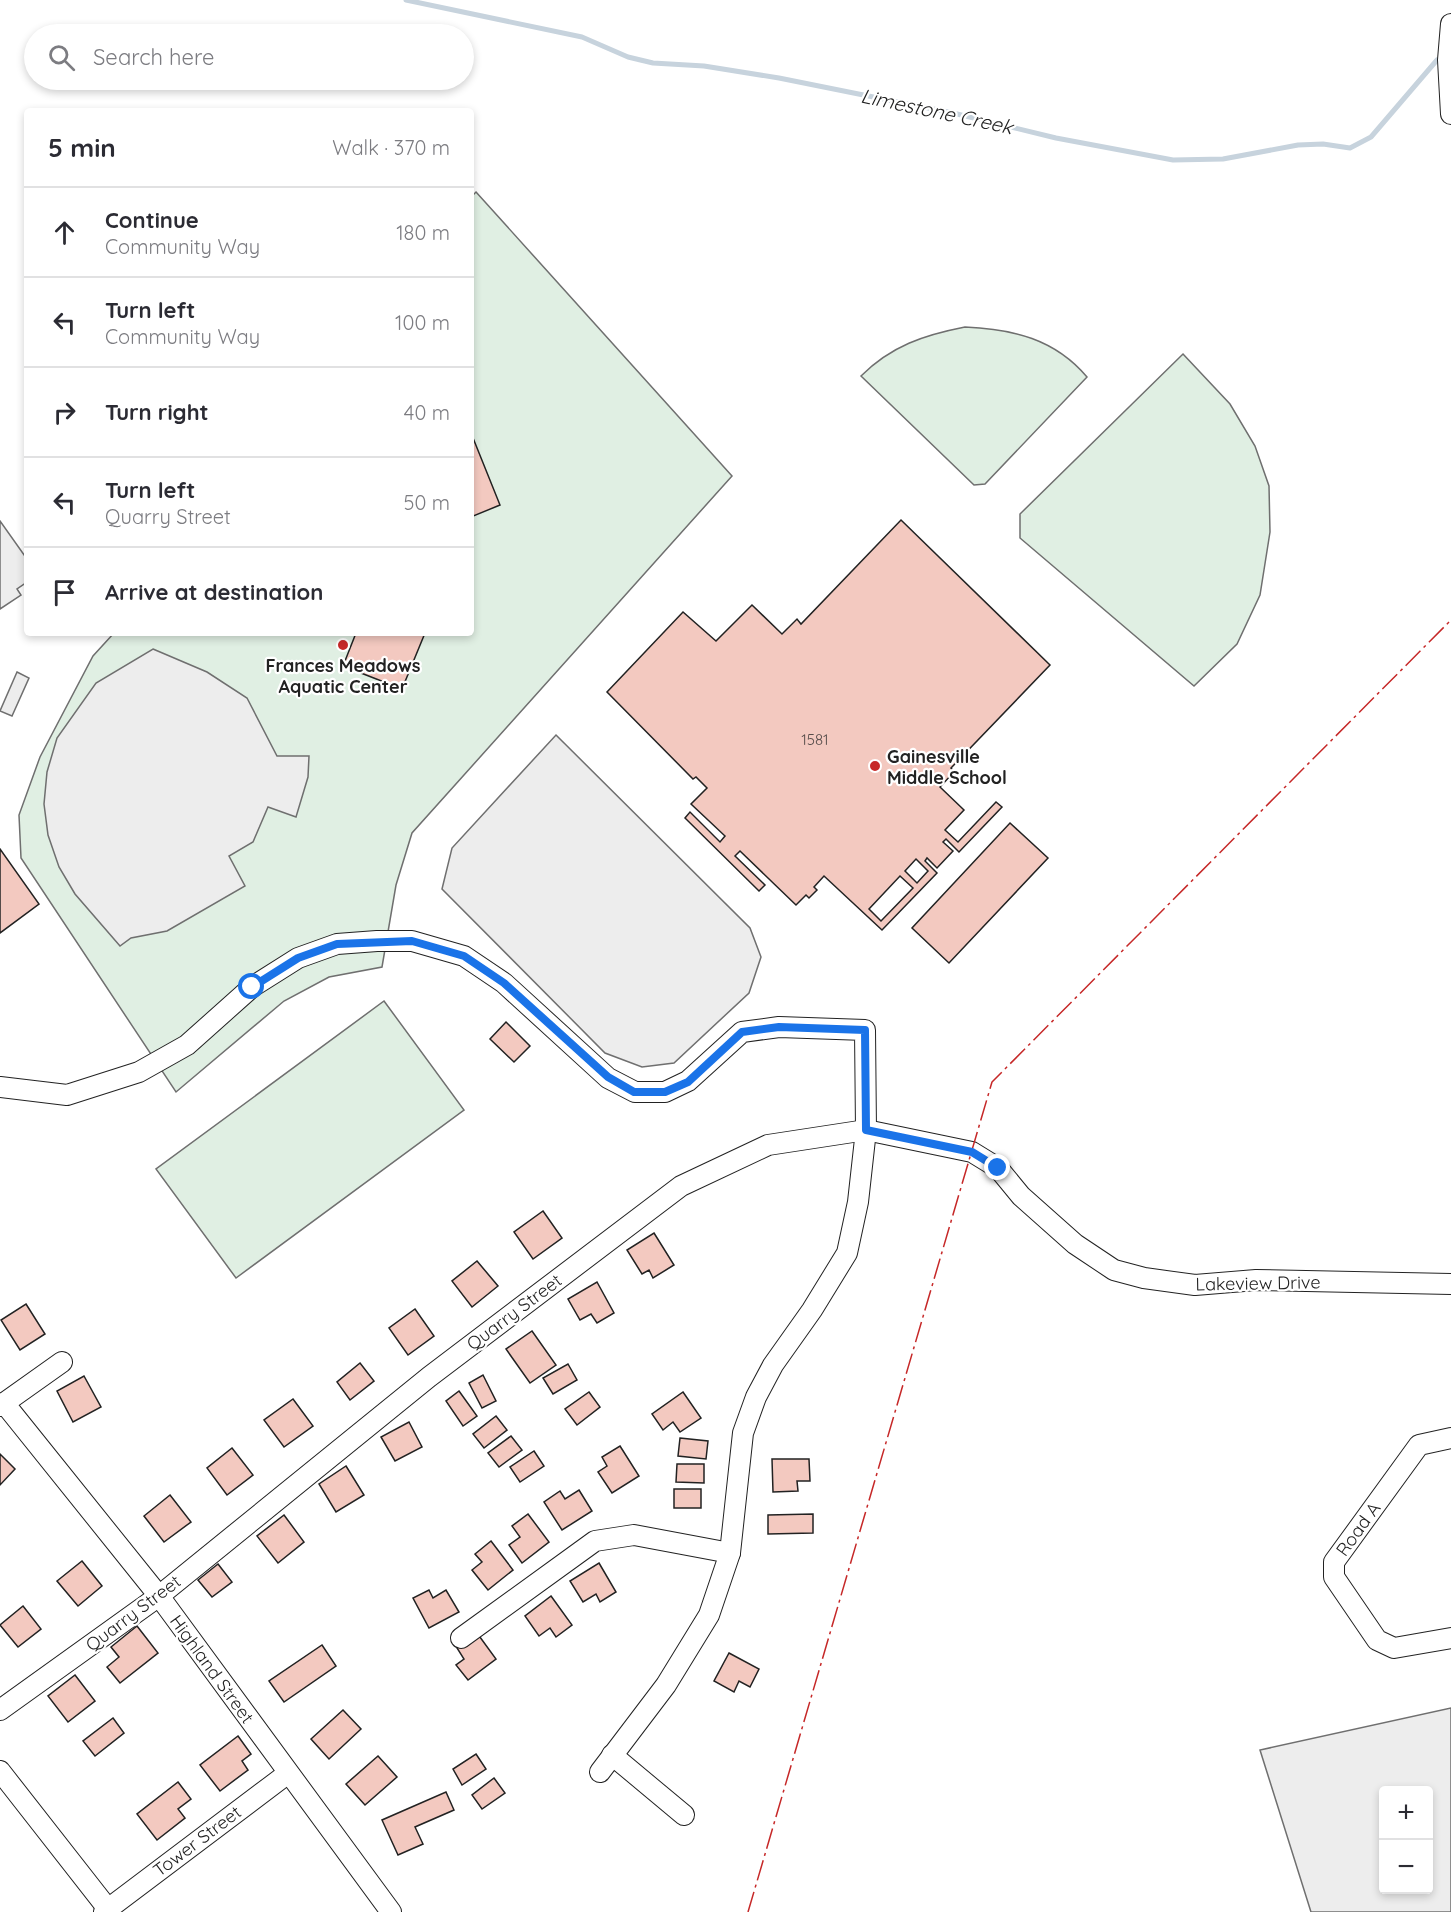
<!DOCTYPE html>
<html lang="en">
<head>
<meta charset="utf-8">
<style>
	body { margin:0; font-family:Quicksand,sans-serif; background:#f2f2f3; color:#2b2b33 }
	.controls { position:absolute; right:18px; bottom:18px; display:grid; overflow:hidden; border-radius:6px; box-shadow:0 3px 9px #0003 }
	.controls button { width:54px; height:54px; display:grid; place-items:center; padding:0; border:0; border-bottom:2px solid #e1e1e2; background:#fff; color:#2b2b33; font:30px sans-serif }
	.stop { position:absolute; width:18px; height:18px; margin:-14px; border:4px solid #1a73e8; border-radius:50%; background:#fff }
	.stop.end { background:#1a73e8; border-color:#fff; box-shadow:0 2px 6px #0008 }
	.list { margin:0; padding:0; list-style:none }
	h2 { display:flex; justify-content:space-between; align-items:center; height:78px; margin:0; padding:0 24px; font-size:26px }
	h2 small { font-size:20px; font-weight:400; color:#7c7c81 }
	.list li { display:grid; grid-template-columns:39px 1fr auto; gap:18px; align-items:center; box-sizing:border-box; height:90px; padding:0 24px; border-top:2px solid #e1e1e2 }
	.list b { display:block; font-size:22px; white-space:nowrap }
	.list p { margin:0; font-size:20px; white-space:nowrap; color:#7c7c81 }
	.list em { font-size:20px; font-style:normal; color:#7c7c81 }
	.icon { flex:none; width:33px; height:33px; fill:none; stroke:currentColor; stroke-width:2; stroke-linecap:round; stroke-linejoin:round }
	.map { position:relative; flex:none; width:1451px; height:1912px; overflow:hidden }
	.search { position:absolute; background:#fff; box-shadow:0 3px 9px #0003; left:24px; top:24px; width:450px; height:66px; display:flex; align-items:center; gap:15px; box-sizing:border-box; padding:0 21px; border-radius:33px; color:#7c7c81; font-size:22px }
	.panel { position:absolute; background:#fff; box-shadow:0 3px 9px #0003; left:24px; top:108px; width:450px; height:528px; border-radius:6px }
	.map>svg:first-child { display:block }
	.green { fill:#e0efe3; stroke:#6f6f6f; stroke-width:1.5 }
	.parking { fill:#ededed; stroke:#6f6f6f; stroke-width:1.5; fill-rule:evenodd }
	.lines { fill:none; stroke-linecap:round; stroke-linejoin:round }
	.stream { stroke:#c7d3dd; stroke-width:5 }
	.building { fill:#f3c9c0; stroke:#222; stroke-width:1.5; fill-rule:evenodd }
	.minor-casing { stroke:#222; stroke-width:22 }
	.minor { stroke:#fff; stroke-width:20 }
	.power { stroke:#c62828; stroke-width:1.5; stroke-dasharray:21 4.5 3 4.5; stroke-linecap:butt }
	.route { stroke:#1a73e8; stroke-width:8 }
	.poi-dot { fill:#c62828; stroke:#fff; stroke-width:2 }
	.labels { text-anchor:middle; dominant-baseline:central; stroke-width:4.5; stroke-linejoin:round; paint-order:stroke }
	.number-label { font-size:15px; fill:#564c4a }
	.poi-label { font-size:18px; font-weight:bold; fill:#222; stroke:#fff }
	.street-label { font-size:18px; fill:#222; stroke:#fff }
	.water-label { font-size:20px; font-style:italic; fill:#222; stroke:#fff }
</style>
</head>
<body>
<div class="map">
<svg width="1451" height="1912" viewBox="0 0 1451 1912">
	<rect width="100%" height="100%" fill="#fff"/>
	<g class="green">
		<polygon points="476,192 732,476 412,833 396,885 382,967 329,977 284,1001 176,1092 21,858 19,815 40,757 93,656 114,633 471,633 471,197"/>
		<path d="M965,327C1013,329 1055,339 1087,377L985,484L974,485L861,376C891,346 924,335 965,327Z"/>
		<polygon points="1183,354 1230,404 1255,446 1269,486 1270,532 1260,595 1237,644 1194,686 1020,538 1020,514"/>
		<polygon points="384,1001 464,1110 236,1278 156,1169"/>
	</g>
	<g class="parking">
		<polygon points="0,521 27,559 27,582 17,589 21,595 0,609"/>
		<polygon points="153,649 207,672 247,698 277,756 309,756 308,777 296,817 268,807 253,842 229,856 245,886 167,931 131,938 120,946 75,894 59,867 48,835 44,804 47,772 57,738 96,683"/>
		<polygon points="17,672 29,678 12,716 0,711"/>
		<polygon points="556,735 750,928 761,957 749,993 674,1063 642,1067 605,1053 442,889 452,848"/>
		<path d="M1451,1708V1912H1311L1260,1750ZM1384,1790H1428V1890H1384Z"/>
	</g>
	<g class="lines">
		<polyline class="stream" points="406,0 582,37 628,57 653,63 704,66 779,78 953,113 1056,138 1173,160 1223,159 1298,145 1323,144 1350,148 1371,137 1437,60"/>
	</g>
	<g class="building">
		<polygon points="471,433 500,505 471,517"/>
		<path d="M901,520L1050,665L951,768L954,772L940,787L964,810L945,830L958,842L996,802L1002,807L959,852L946,839L943,842L953,851L937,868L927,858L925,861L937,873L882,930L824,876L814,887L817,890L809,898L806,895L796,905L740,851L735,856L765,885L759,891L685,818L690,812L720,842L725,836L691,804L707,788L696,777L693,779L607,692L683,612L716,641L752,605L782,634L797,619L801,624ZM916,859L928,871L917,883L905,871ZM900,876L913,888L881,921L869,909Z"/>
		<polygon points="356,633 425,633 402,689 343,666"/>
		<polygon points="1010,823 1048,858 949,963 912,928"/>
		<polygon points="0,849 39,904 0,933"/>
		<polygon points="506,1022 530,1046 514,1062 490,1039"/>
		<polygon points="543,1211 562,1238 533,1259 514,1232"/>
		<polygon points="654,1233 674,1265 653,1278 649,1270 642,1274 627,1250"/>
		<polygon points="477,1261 498,1286 472,1307 452,1281"/>
		<polygon points="597,1282 614,1313 597,1323 591,1314 580,1320 568,1299"/>
		<polygon points="26,1304 45,1334 20,1350 1,1320"/>
		<polygon points="415,1309 434,1336 408,1355 389,1328"/>
		<polygon points="532,1331 556,1365 530,1383 506,1349"/>
		<polygon points="360,1363 374,1381 350,1400 337,1382"/>
		<polygon points="568,1364 577,1380 553,1394 543,1378"/>
		<polygon points="483,1375 496,1401 482,1408 469,1383"/>
		<polygon points="84,1376 101,1407 73,1422 57,1391"/>
		<polygon points="459,1391 477,1416 463,1426 446,1401"/>
		<polygon points="589,1392 600,1407 577,1425 565,1409"/>
		<polygon points="683,1392 701,1418 680,1432 673,1422 663,1430 652,1414"/>
		<polygon points="293,1399 313,1426 284,1447 264,1420"/>
		<polygon points="496,1416 507,1430 484,1448 473,1434"/>
		<polygon points="409,1422 422,1447 395,1461 381,1437"/>
		<polygon points="511,1436 522,1450 499,1467 488,1453"/>
		<polygon points="680,1438 708,1441 706,1459 678,1456"/>
		<polygon points="620,1446 639,1476 612,1493 598,1472 607,1466 602,1457"/>
		<polygon points="232,1448 253,1475 227,1495 207,1468"/>
		<polygon points="534,1451 544,1466 520,1482 510,1467"/>
		<polygon points="0,1454 15,1469 0,1485"/>
		<polygon points="772,1459 809,1459 810,1481 797,1481 798,1491 773,1492"/>
		<polygon points="677,1464 704,1464 704,1483 676,1482"/>
		<polygon points="346,1466 364,1495 336,1512 319,1484"/>
		<rect x="674" y="1489" width="27" height="19"/>
		<polygon points="579,1490 592,1511 562,1530 544,1502 560,1491 565,1499"/>
		<polygon points="170,1495 191,1522 164,1542 144,1516"/>
		<polygon points="528,1514 549,1542 522,1563 509,1545 520,1537 512,1526"/>
		<polygon points="813,1514 813,1533 768,1534 768,1515"/>
		<polygon points="284,1515 304,1542 278,1563 257,1536"/>
		<polygon points="491,1541 513,1570 488,1590 472,1570 482,1562 475,1554"/>
		<polygon points="82,1561 102,1586 78,1606 57,1581"/>
		<polygon points="599,1563 616,1592 600,1602 596,1594 583,1602 570,1581"/>
		<polygon points="218,1564 232,1582 212,1597 198,1580"/>
		<polygon points="429,1590 433,1598 446,1590 459,1612 429,1628 413,1598"/>
		<polygon points="551,1596 572,1625 556,1637 550,1628 539,1636 525,1616"/>
		<polygon points="23,1606 41,1629 18,1647 0,1625"/>
		<polygon points="137,1626 158,1653 120,1683 107,1667 119,1657 111,1647"/>
		<polygon points="477,1633 496,1659 468,1680 456,1665 464,1659 457,1648"/>
		<polygon points="322,1645 336,1666 284,1702 269,1681"/>
		<polygon points="729,1653 759,1669 750,1687 739,1681 734,1692 714,1681"/>
		<polygon points="75,1675 95,1701 68,1722 48,1696"/>
		<polygon points="343,1710 361,1729 329,1759 311,1739"/>
		<polygon points="113,1718 124,1733 95,1756 83,1741"/>
		<polygon points="238,1736 251,1754 242,1761 248,1770 220,1791 200,1765"/>
		<polygon points="476,1754 486,1769 462,1785 453,1769"/>
		<polygon points="378,1756 397,1777 365,1805 346,1784"/>
		<polygon points="494,1778 505,1793 482,1809 472,1795"/>
		<polygon points="178,1782 191,1799 178,1809 185,1818 157,1840 137,1814"/>
		<polygon points="446,1792 454,1810 415,1827 423,1844 398,1855 382,1820"/>
	</g>
	<g class="lines">
		<g class="minor-casing">
			<g id="minor">
				<polyline points="1451,24 1448,60 1451,114"/>
				<polyline points="0,1087 67,1095 139,1072 187,1045 252,987 298,958 337,944 377,941 412,941 464,956 504,983 608,1078 635,1092 665,1092 688,1081 742,1032 779,1027 865,1030 866,1130 858,1202 847,1253 812,1310 773,1365 756,1397 743,1433 730,1553 709,1615 666,1685 600,1772"/>
				<polyline points="4,1403 159,1596 391,1912"/>
				<polyline points="0,1406 62,1362"/>
				<polyline points="1451,1438 1419,1445 1334,1562 1334,1577 1377,1640 1394,1648 1451,1638"/>
				<polyline points="461,1638 595,1541 634,1535 730,1553"/>
				<polyline points="0,1710 159,1596 429,1377 681,1186 768,1145 866,1130 972,1152 998,1168 1021,1196 1075,1244 1114,1270 1144,1278 1195,1285 1256,1280 1451,1284"/>
				<polyline points="612,1755 684,1815"/>
				<polyline points="0,1771 108,1909"/>
				<polyline points="104,1912 287,1774"/>
			</g>
		</g>
		<use href="#minor" class="minor"/>
		<polyline class="power" points="748,1912 992,1082 1451,620"/>
	</g>
	<g class="lines">
		<polyline class="route" points="252,987 298,958 337,944 412,941 464,956 504,983 608,1077 634,1092 665,1092 688,1082 742,1032 779,1027 865,1030 866,1130 972,1152 998,1168"/>
	</g>
	<g class="poi-dot">
		<circle cx="343" cy="645" r="6"/>
		<circle cx="875" cy="766" r="6"/>
	</g>
	<g class="labels">
		<g class="number-label">
			<text x="815" y="739">1581</text>
		</g>
		<g class="poi-label">
			<text x="343" y="665">Frances Meadows<tspan x="343" dy="21">Aquatic Center</tspan></text>
			<text x="887" y="756" text-anchor="start">Gainesville<tspan x="887" dy="21">Middle School</tspan></text>
		</g>
		<g class="street-label">
			<text transform="translate(1258 1283) rotate(-1)">Lakeview Drive</text>
			<text transform="translate(514 1312) rotate(-37)">Quarry Street</text>
			<text transform="translate(1358 1529) rotate(-54)">Road A</text>
			<text transform="translate(133 1613) rotate(-37)">Quarry Street</text>
			<text transform="translate(212 1669) rotate(54)">Highland Street</text>
			<text transform="translate(197 1841) rotate(-37)">Tower Street</text>
		</g>
		<g class="water-label">
			<text transform="translate(937 111) rotate(12)">Limestone Creek</text>
		</g>
	</g>
</svg>
<div class="controls">
<button>+</button>
<button>−</button>
</div>
<div class="stop" style="left:252px;top:987px"></div>
<div class="stop end" style="left:998px;top:1168px"></div>
<div class="search"><svg class="icon" aria-label="search" viewBox="0 0 24 24"><circle cx="10" cy="10" r="6"/><path d="M15 15l6 6"/></svg>Search here</div>
<section class="panel">
<h2>5 min<small>Walk · 370 m</small></h2>
<ul class="list">
<li><svg class="icon" aria-label="ahead" viewBox="0 0 24 24"><path d="M12 20V5M6 11l6-6 6 6"/></svg><div><b>Continue</b><p>Community Way</p></div><em>180 m</em></li>
<li><svg class="icon" aria-label="left" viewBox="0 0 24 24"><path d="M17 20v-9H6M10 6l-5 5 5 5"/></svg><div><b>Turn left</b><p>Community Way</p></div><em>100 m</em></li>
<li><svg class="icon" aria-label="right" viewBox="0 0 24 24"><path d="M7 20v-9h11M14 6l5 5-5 5"/></svg><div><b>Turn right</b></div><em>40 m</em></li>
<li><svg class="icon" aria-label="left" viewBox="0 0 24 24"><path d="M17 20v-9H6M10 6l-5 5 5 5"/></svg><div><b>Turn left</b><p>Quarry Street</p></div><em>50 m</em></li>
<li><svg class="icon" aria-label="arrive" viewBox="0 0 24 24"><path d="M6 21V4h12l-3 4 3 4H6"/></svg><div><b>Arrive at destination</b></div></li>
</ul>
</section>
</div>
</body>
</html>
